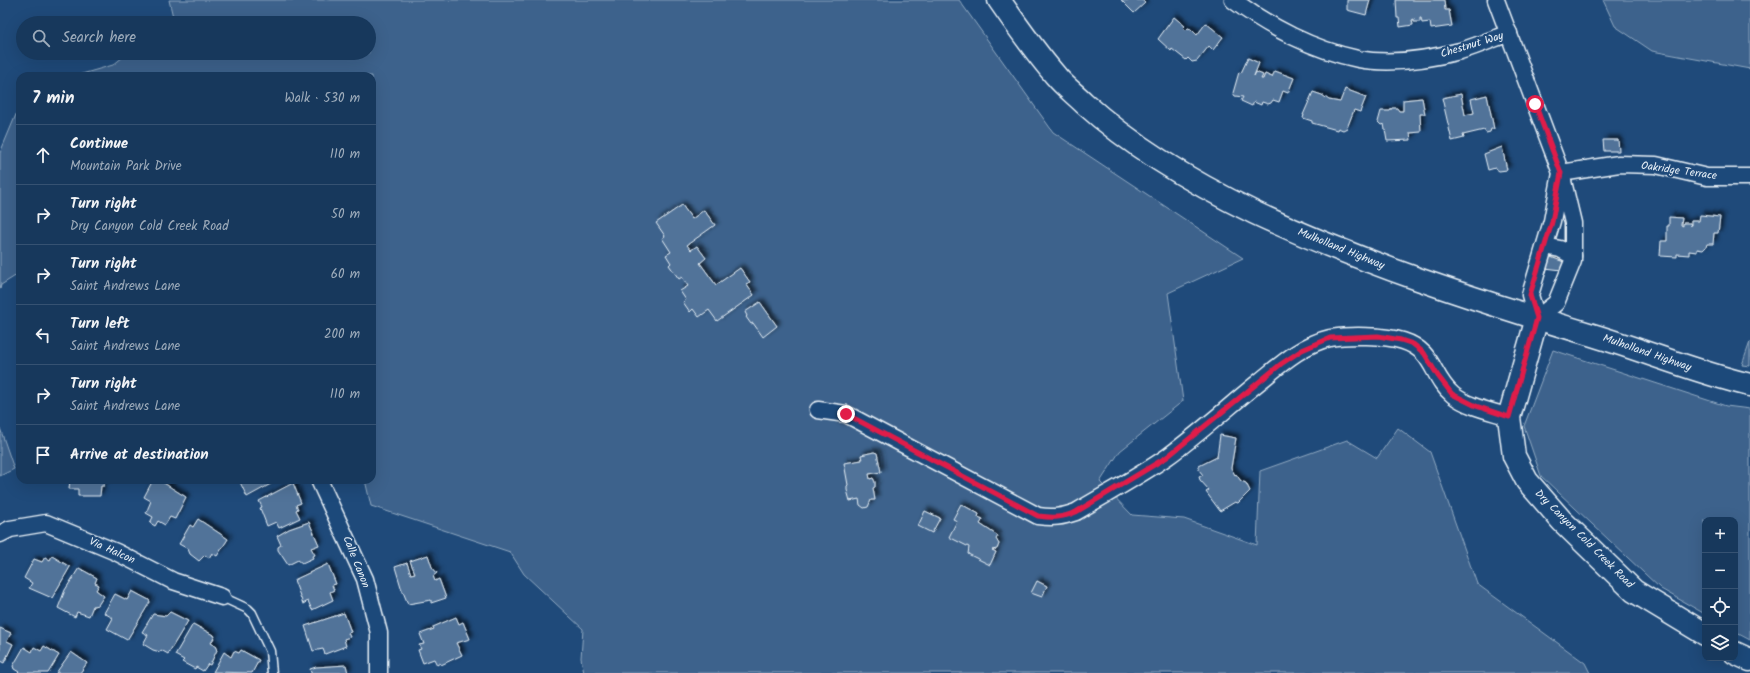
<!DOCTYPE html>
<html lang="en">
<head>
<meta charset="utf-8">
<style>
	body { margin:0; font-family:Kalam,sans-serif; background:#203f62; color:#f1f3f6 }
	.controls { position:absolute; right:12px; bottom:12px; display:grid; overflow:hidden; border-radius:8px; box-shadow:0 4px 16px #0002 }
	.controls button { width:36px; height:36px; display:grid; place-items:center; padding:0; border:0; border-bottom:1px solid #365272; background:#17385c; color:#f1f3f6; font:20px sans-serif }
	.stop { position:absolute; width:12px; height:12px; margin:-9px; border:3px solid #e11d48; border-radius:50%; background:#fff }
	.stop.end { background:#e11d48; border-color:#fff; box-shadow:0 1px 4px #0008 }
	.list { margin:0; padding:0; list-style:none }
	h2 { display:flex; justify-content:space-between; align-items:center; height:52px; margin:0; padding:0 16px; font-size:17px }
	h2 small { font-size:13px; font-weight:400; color:#9eacbb }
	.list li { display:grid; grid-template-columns:26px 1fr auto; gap:12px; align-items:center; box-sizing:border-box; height:60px; padding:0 16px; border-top:1px solid #365272 }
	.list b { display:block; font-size:15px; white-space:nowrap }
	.list p { margin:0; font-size:13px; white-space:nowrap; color:#9eacbb }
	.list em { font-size:13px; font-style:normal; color:#9eacbb }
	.icon { flex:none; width:22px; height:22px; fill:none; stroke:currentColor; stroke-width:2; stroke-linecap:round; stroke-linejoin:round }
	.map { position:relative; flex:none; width:1750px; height:673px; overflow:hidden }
	.search { position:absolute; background:#17385c; box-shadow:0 4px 16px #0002; left:16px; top:16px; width:360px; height:44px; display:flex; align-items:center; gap:10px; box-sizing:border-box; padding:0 14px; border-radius:22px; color:#9eacbb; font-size:15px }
	.panel { position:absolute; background:#17385c; box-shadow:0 4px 16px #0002; left:16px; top:72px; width:360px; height:412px; border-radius:12px }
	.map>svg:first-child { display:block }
	.green { fill:#3c628c; stroke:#92aac2 }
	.building { fill:#517399; stroke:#e8f1f8; filter:url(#shadow) }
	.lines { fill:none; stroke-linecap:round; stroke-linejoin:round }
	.lane-casing { stroke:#e8f1f8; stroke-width:11 }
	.street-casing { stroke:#e8f1f8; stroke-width:19 }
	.secondary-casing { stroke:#e8f1f8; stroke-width:25 }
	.lane { stroke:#1f4a7a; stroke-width:8 }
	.street { stroke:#1f4a7a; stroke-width:16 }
	.secondary { stroke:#1f4a7a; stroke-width:22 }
	.route { stroke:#e11d48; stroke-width:5 }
	.labels { text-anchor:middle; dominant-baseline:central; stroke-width:4; stroke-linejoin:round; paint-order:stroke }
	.street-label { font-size:11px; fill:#e8f1f8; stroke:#1f4a7a }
</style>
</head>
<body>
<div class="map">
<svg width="1750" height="673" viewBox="0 0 1750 673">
	<defs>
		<filter id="shadow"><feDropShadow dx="3.5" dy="-3.5" stdDeviation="2" flood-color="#0009"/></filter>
	</defs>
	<rect width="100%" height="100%" fill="#1f4a7a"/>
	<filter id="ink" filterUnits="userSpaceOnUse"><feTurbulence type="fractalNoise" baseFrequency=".025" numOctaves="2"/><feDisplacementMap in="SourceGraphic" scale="8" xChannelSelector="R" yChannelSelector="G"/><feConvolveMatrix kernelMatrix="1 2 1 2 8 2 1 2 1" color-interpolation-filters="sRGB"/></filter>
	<g filter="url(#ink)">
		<g class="green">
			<polygon points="169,0 959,0 1053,132 1243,258 1168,293 1183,401 1120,451 1100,482 1132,515 1184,519 1257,545 1260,471 1347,440 1377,458 1398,428 1430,452 1477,584 1585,663 1590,673 584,673 581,658 583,629 524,574 510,552 371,506 365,480 372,480 372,76 75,76 113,65 128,53 369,53 369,23 166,23 173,17"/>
			<polygon points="1603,0 1750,0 1750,69 1652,51 1615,26"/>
			<polygon points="20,105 20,273 1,285 0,289 0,153"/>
			<polygon points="1750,342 1750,366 1742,365"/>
			<polygon points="1553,350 1726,406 1750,409 1750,640 1735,632 1735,520 1705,520 1705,614 1661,589 1541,476 1524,426"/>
			<polygon points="0,428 14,469 0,476"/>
		</g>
		<g class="building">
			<polygon points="1121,0 1142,0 1145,3 1134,13"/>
			<polygon points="1347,0 1370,0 1366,15 1347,10"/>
			<polygon points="1396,0 1444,0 1445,10 1449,10 1452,26 1431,29 1430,22 1422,23 1421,18 1420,18 1420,22 1414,22 1414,19 1412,20 1413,25 1400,27 1399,18 1397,18"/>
			<polygon points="1174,17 1185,26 1183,28 1186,30 1188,28 1191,29 1197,35 1206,23 1223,37 1213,50 1209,46 1197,61 1192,62 1188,58 1186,60 1172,49 1171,51 1158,39"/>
			<polygon points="1248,58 1259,63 1254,76 1256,72 1263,75 1261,79 1263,79 1265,74 1272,77 1275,71 1294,78 1288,93 1283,91 1279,102 1273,100 1271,103 1268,104 1262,102 1261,105 1254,102 1252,106 1241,101 1243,97 1235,96 1233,93 1239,72 1241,73"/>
			<polygon points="1345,89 1366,97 1360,112 1354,110 1347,128 1343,130 1338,128 1337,130 1312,123 1312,121 1303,118 1304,115 1303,115 1313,92 1322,95 1329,100 1340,102"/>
			<polygon points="1461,94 1465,115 1474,113 1471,99 1487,95 1494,129 1491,129 1490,132 1486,133 1484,130 1463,135 1464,138 1452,141 1442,98"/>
			<polygon points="1422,98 1425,114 1420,114 1421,132 1410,133 1411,140 1387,141 1384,124 1381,125 1378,122 1381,111 1390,111 1392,108 1397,108 1399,111 1403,111 1403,100"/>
			<polygon points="1603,140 1618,140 1619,151 1604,151"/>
			<polygon points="1502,147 1507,170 1499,171 1495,168 1488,170 1484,154"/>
			<polygon points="682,205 692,219 704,210 715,225 687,245 691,250 697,246 706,258 700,263 716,285 740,268 750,282 746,284 754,295 717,321 709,310 699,317 693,309 690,312 683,302 686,300 680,291 688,286 682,277 679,279 669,265 671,263 666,255 671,252 662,238 665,236 656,223"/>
			<polygon points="1700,215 1720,217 1718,233 1714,233 1713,244 1707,244 1706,247 1703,250 1697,249 1697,252 1689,251 1689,255 1677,254 1677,257 1660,256 1661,241 1667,241 1667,226 1669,226 1669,217 1682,218 1681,225 1683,226 1683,223 1690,223 1691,226 1691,221 1699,221"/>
			<polygon points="1548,256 1564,262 1562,270 1545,268"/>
			<polygon points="760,302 777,326 763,337 753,323 751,324 746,317 747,316 745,312"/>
			<polygon points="1220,435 1236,438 1231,468 1235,475 1236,474 1241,481 1246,483 1250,491 1238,503 1235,502 1220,511 1206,492 1209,490 1200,480 1199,477 1203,475 1199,470 1199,466 1217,457"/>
			<polygon points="874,452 877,453 881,472 869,474 870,479 873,478 875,482 875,487 873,488 875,500 871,500 868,507 864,508 860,505 859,499 850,501 847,490 847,486 848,485 844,463 862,460 861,455"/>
			<polygon points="70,480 110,480 110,482 104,482 104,486 101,486 100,496 78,496 78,489 69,489"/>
			<polygon points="153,480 159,480 186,497 175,519 170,517 165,525 158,521 155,526 150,523 153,517 146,513 151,501 144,497"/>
			<polygon points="239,480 278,480 247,497"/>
			<polygon points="293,483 301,503 296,505 298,509 296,510 300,518 279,528 276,522 267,526 260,508 262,507 259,501"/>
			<polygon points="961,504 979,514 978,517 983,519 980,524 998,536 996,539 999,544 997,549 992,550 996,552 990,565 968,554 969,547 949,537 957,521 953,519"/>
			<polygon points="925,511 940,518 932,533 918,526"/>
			<polygon points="198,519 228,539 217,556 212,553 209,558 205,555 199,561 190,554 188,549 179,544 190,525 193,527"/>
			<polygon points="309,522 319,545 311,548 315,555 312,556 313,558 302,563 298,560 288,565 278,550 278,547 281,545 277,536 289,529"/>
			<polygon points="428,555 432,567 437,573 433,576 435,581 439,579 446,598 431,603 431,600 408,604 401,587 395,567 407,563 411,574 415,573 410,561"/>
			<polygon points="52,556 70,567 52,598 29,588 32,583 24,578 34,559 42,562 45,557 50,560"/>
			<polygon points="328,564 336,584 332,585 334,590 330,592 333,600 312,610 308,601 303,604 294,580"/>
			<polygon points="79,568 97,578 95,583 99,585 96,590 104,596 98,605 93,606 89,616 77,612 75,617 58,608 65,590"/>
			<polygon points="1037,581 1047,586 1042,597 1031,593"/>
			<polygon points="132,591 149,600 150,602 127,640 107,629 113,618 104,613 115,594 127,600"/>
			<polygon points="170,612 188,621 168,654 161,650 160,652 153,650 143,644 148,635 142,632 153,614 166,616"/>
			<polygon points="344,613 351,632 348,633 350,637 344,639 346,646 325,654 323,649 313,651 305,626"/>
			<polygon points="456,617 459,624 463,622 470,639 456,643 462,655 441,665 440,663 437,665 434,659 423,663 418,650 421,649 419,645 424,644 420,634 434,629 433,627"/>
			<polygon points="193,624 215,636 211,643 217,647 216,649 217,650 210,665 208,664 203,671 196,667 195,669 182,662 184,660 175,655"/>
			<polygon points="0,628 11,633 7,641 13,644 4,663 0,661"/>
			<polygon points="44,646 59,655 48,673 18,673 19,672 14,669 13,666 24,647 32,652 34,647 41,651"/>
			<polygon points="241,650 259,660 252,673 213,672 224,652 231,657 234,651 239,653"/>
			<polygon points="71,652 87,663 80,673 56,673"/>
			<polygon points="346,665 348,673 311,673 310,669 316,667"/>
		</g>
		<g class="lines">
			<g class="lane-casing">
				<polyline id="lane" points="222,597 248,609 252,613 270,651 272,673"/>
			</g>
			<g class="street-casing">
				<g id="street">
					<path d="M1233,0C1269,27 1314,50 1358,59C1390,65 1429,59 1460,51C1477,46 1493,39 1509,33"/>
					<polyline points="1496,0 1561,173 1573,223 1573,261 1556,303 1537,318 1530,295 1552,221 1561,173"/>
					<polyline points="1561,173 1619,164 1656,165 1707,177 1750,177"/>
					<polyline points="1545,246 1560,249 1573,256"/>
					<path d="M818,410L846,414L1038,516C1053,518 1062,517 1076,512C1106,494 1138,477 1167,457C1199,434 1228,407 1259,382C1280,365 1303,344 1330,338C1348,335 1385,335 1403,341C1435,351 1431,377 1453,395C1468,407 1491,411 1509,417"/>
					<polyline points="319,480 365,579 379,633 379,673"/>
					<polyline points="0,534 10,529 46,523 116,552 173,581 222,597"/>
				</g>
			</g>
			<g class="secondary-casing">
				<g id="secondary">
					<path d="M999,0C1017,26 1035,52 1056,76C1064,86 1075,94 1084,103C1135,149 1193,183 1255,213C1362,263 1475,300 1589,334C1643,350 1695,372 1750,385"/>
					<polyline points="1537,318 1509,417 1514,456 1527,481 1562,521 1634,591 1705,634"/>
					<polyline points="1735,653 1750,660"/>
				</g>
			</g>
			<use href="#lane" class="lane"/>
			<use href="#street" class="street"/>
			<use href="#secondary" class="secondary"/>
		</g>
	</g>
	<g class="lines" filter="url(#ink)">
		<path class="route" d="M846,414L1038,516C1053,518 1062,518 1076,512L1167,457L1281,364L1302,350L1330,338L1378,336L1401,340L1413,344L1424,353L1438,376L1452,394L1476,406L1509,417L1537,318L1530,295L1552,222L1561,173L1535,104"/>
	</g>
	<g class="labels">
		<g class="street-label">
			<text transform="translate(1472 45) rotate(-17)">Chestnut Way</text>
			<text transform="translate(1679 171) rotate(8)">Oakridge Terrace</text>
			<text transform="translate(1341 249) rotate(22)">Mulholland Highway</text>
			<text transform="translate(1647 353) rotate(19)">Mulholland Highway</text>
			<text transform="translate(1584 539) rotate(45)">Dry Canyon Cold Creek Road</text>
			<text transform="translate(112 551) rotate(24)">Via Halcon</text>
			<text transform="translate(356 562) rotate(68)">Calle Canon</text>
		</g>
	</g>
</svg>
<div class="controls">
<button>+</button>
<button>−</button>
<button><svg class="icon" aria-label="locate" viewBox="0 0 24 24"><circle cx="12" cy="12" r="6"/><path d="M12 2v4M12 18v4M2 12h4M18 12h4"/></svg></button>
<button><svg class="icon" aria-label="layers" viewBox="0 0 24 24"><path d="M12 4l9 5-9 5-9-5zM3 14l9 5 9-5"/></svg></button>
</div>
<div class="stop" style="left:1535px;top:104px"></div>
<div class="stop end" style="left:846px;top:414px"></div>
<div class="search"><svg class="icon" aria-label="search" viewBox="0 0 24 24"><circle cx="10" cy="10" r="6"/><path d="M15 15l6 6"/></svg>Search here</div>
<section class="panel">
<h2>7 min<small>Walk · 530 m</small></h2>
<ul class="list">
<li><svg class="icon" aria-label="ahead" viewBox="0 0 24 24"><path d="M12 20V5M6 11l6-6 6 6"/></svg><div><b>Continue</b><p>Mountain Park Drive</p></div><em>110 m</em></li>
<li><svg class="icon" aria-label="right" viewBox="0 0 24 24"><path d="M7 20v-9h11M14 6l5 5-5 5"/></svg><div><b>Turn right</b><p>Dry Canyon Cold Creek Road</p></div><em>50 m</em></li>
<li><svg class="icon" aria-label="right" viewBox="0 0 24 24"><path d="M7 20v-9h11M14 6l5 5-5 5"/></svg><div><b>Turn right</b><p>Saint Andrews Lane</p></div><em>60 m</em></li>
<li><svg class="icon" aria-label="left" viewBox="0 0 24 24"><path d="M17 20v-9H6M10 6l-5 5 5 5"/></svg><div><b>Turn left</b><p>Saint Andrews Lane</p></div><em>200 m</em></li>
<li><svg class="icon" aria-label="right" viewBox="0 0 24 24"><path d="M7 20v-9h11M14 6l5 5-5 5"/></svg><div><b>Turn right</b><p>Saint Andrews Lane</p></div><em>110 m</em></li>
<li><svg class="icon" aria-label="arrive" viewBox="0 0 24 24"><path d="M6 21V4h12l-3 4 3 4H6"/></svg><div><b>Arrive at destination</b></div></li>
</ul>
</section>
</div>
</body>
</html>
